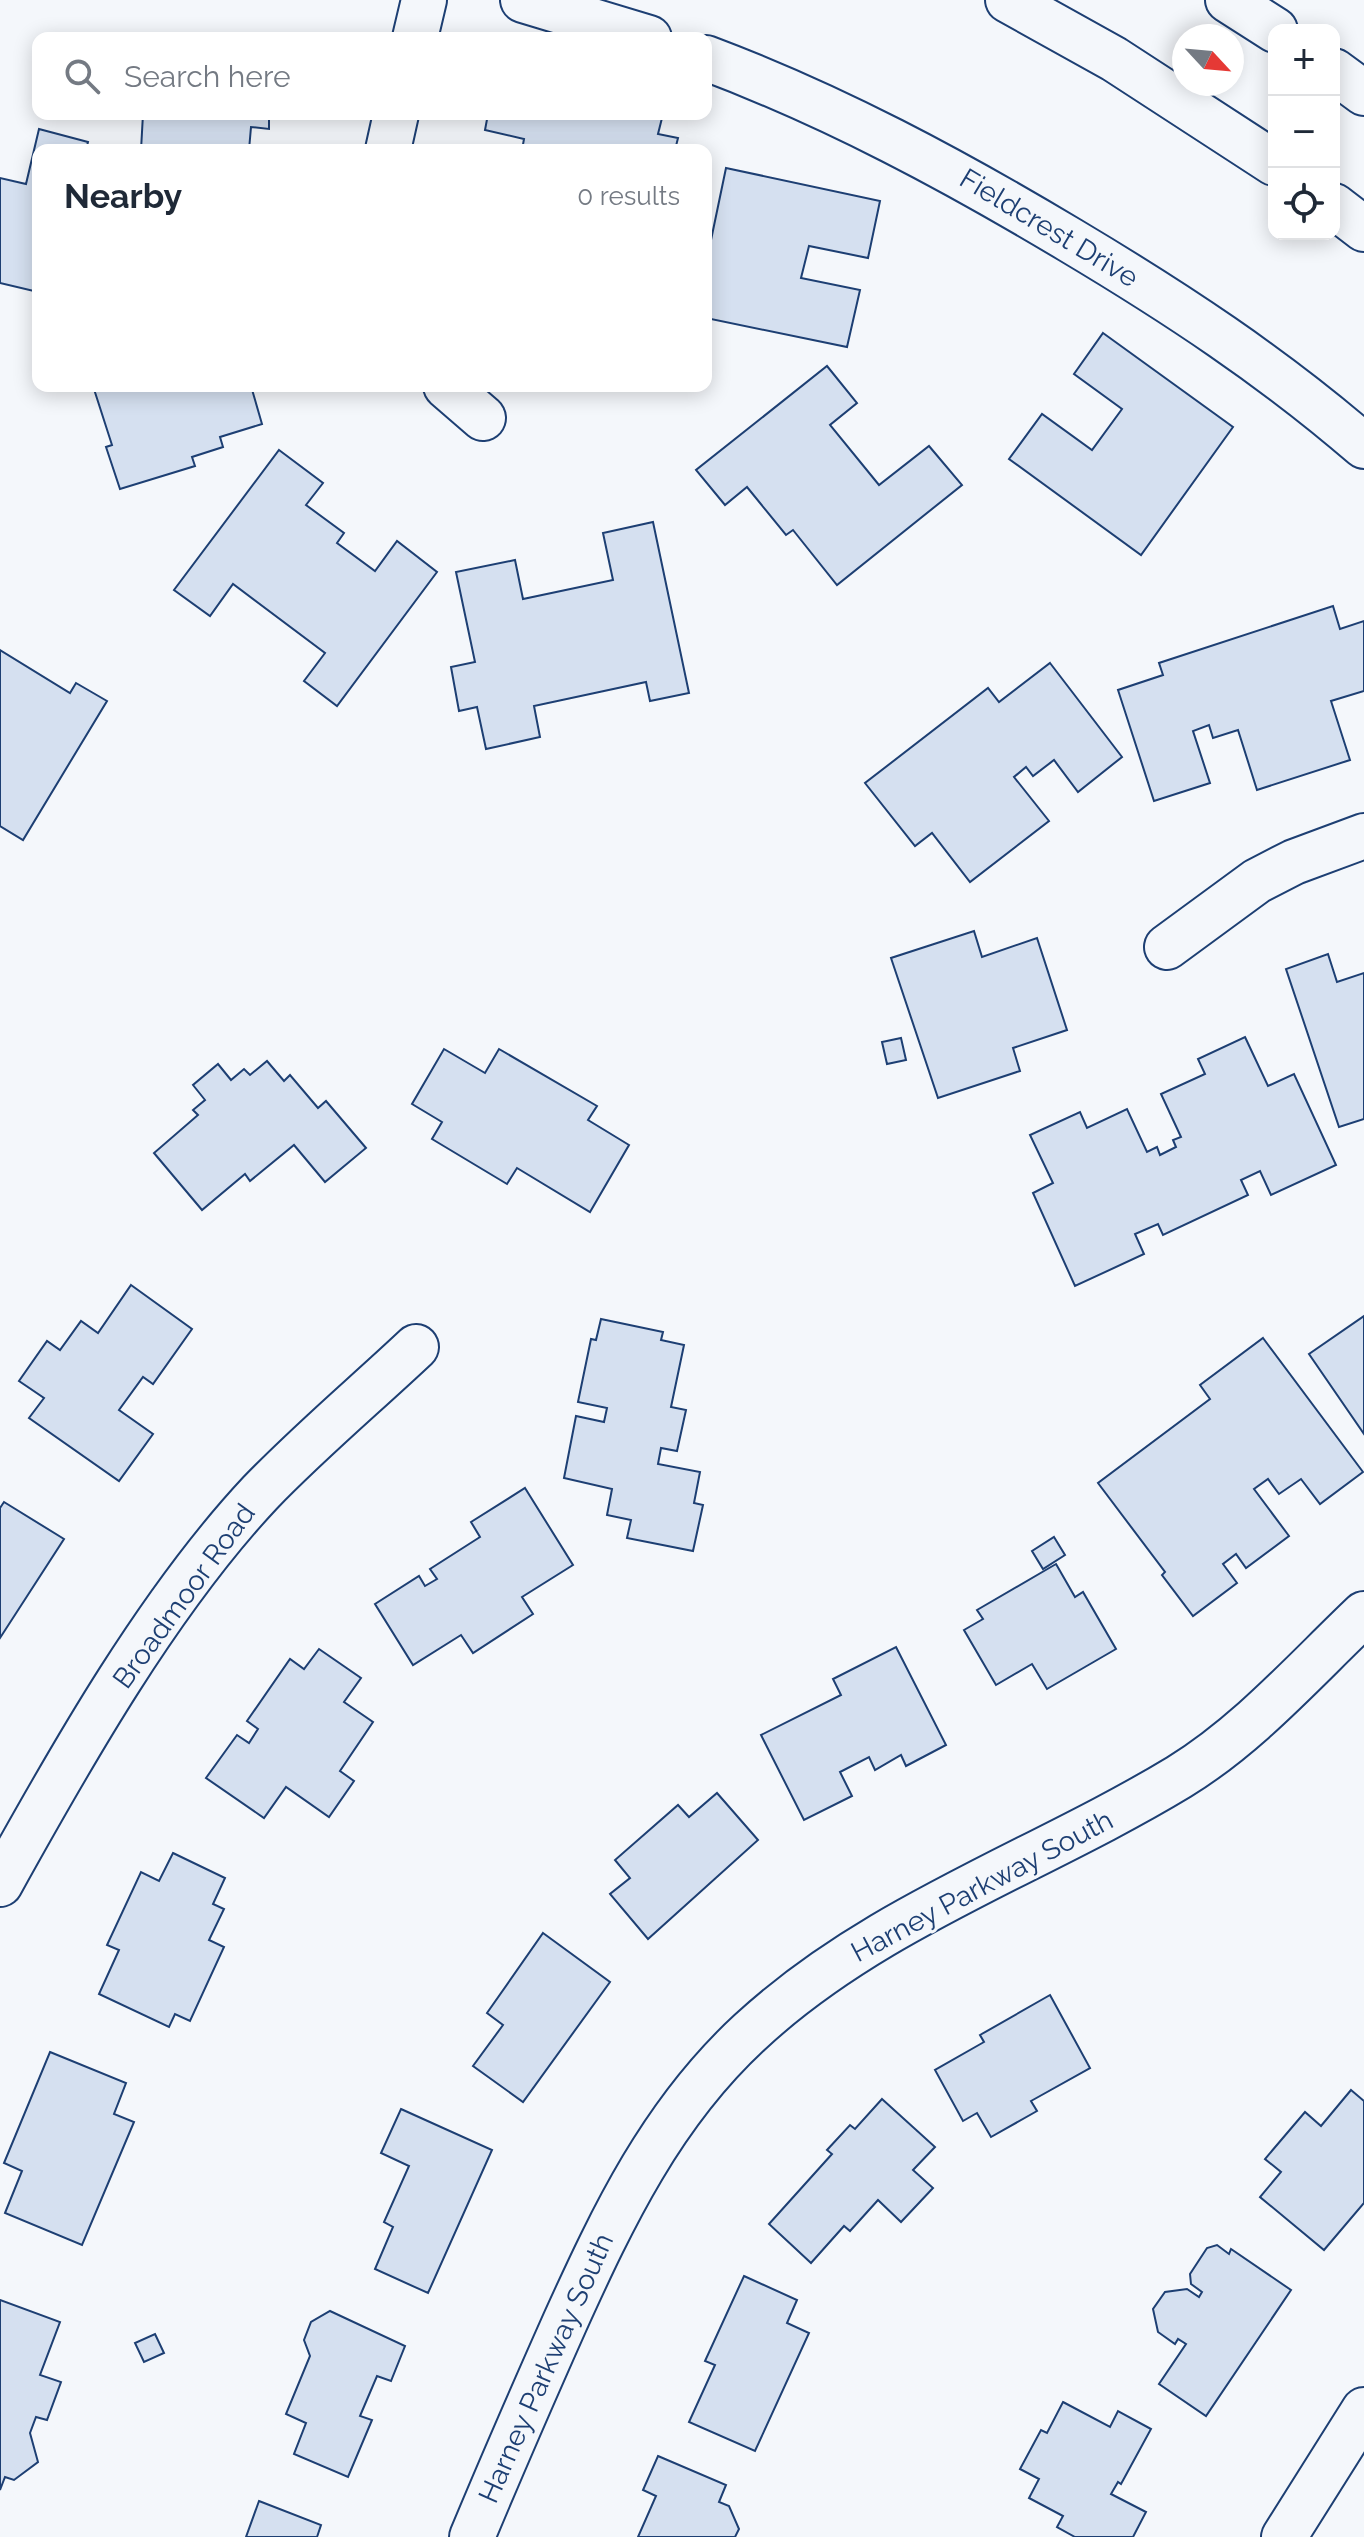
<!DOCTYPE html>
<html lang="en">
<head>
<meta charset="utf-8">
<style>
	body { margin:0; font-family:Raleway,sans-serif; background:#f2f2f3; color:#1f2937 }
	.controls { position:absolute; right:24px; top:24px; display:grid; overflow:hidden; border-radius:16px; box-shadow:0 4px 20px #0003 }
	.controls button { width:72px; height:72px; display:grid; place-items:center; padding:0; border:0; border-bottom:2px solid #e0e1e3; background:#fff; color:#1f2937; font:40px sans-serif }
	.compass { position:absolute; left:1172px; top:24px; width:72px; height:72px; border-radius:50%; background:#fff; box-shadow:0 4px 20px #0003; rotate:116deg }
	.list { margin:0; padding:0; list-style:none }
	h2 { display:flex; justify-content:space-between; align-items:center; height:104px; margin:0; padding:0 32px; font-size:34px }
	h2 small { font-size:26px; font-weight:400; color:#747a83 }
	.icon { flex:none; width:44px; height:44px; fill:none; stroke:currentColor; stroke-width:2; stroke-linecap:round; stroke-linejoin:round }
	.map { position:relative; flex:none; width:1364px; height:2537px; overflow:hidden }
	.search { position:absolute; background:#fff; box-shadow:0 4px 20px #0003; left:32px; top:32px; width:680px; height:88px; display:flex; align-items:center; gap:20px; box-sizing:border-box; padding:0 28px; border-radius:16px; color:#747a83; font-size:30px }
	.panel { position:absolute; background:#fff; box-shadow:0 4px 20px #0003; left:32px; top:144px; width:680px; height:248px; border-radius:16px }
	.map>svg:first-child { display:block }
	.building { fill:#d5e0f0; stroke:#1d3f73; stroke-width:2 }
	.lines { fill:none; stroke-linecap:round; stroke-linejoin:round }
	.minor-casing { stroke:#1d3f73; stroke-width:48 }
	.major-casing { stroke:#1d3f73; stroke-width:48 }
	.minor { stroke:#f4f7fb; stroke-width:44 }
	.major { stroke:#f4f7fb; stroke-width:44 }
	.labels { text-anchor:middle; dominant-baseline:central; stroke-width:6; stroke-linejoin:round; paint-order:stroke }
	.street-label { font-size:28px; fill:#1d3f73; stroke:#f4f7fb }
</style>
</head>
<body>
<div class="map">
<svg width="1364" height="2537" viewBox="0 0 1364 2537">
	<rect width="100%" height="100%" fill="#f4f7fb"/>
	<g class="building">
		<polygon points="143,114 269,114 269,129 251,127 249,150 141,150"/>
		<polygon points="488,114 663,114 658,134 678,138 675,150 522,150 524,139 485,130"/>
		<polygon points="39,129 88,142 86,150 38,150 38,292 0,283 0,178 26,184"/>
		<polygon points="726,168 880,201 868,258 809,246 801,278 860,290 847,347 706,318 706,239 711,240"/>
		<polygon points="1103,333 1233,427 1141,555 1009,459 1042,414 1092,450 1122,409 1074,374"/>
		<polygon points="827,366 857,403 830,425 879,485 929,446 962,485 837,585 793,530 786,535 747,487 725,505 696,470"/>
		<polygon points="93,386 251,386 262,424 220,437 223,447 192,457 195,466 120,489 106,447 112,445"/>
		<polygon points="279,450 323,483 306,505 344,533 337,543 375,571 397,541 437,572 337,706 304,681 325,653 233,584 210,616 174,590"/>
		<polygon points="653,522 689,693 650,701 646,682 534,706 540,737 486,749 477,707 459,711 451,667 475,662 456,572 515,560 523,599 613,580 603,533"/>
		<polygon points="1333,606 1340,629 1364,621 1364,691 1331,701 1350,760 1257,790 1238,730 1213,738 1209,725 1193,731 1210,783 1154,801 1118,690 1163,675 1159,663"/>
		<polygon points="0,650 70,693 76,683 107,701 23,840 0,826"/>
		<polygon points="1050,663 1122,757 1078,792 1054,760 1033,776 1026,767 1014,777 1049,821 970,882 932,833 915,846 865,783 988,688 999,702"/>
		<polygon points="974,931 982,957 1037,938 1067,1030 1013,1048 1020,1071 938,1098 891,958"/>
		<polygon points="1328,954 1337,982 1364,973 1364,1119 1339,1127 1286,969"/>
		<polygon points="1245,1037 1268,1086 1294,1074 1336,1165 1271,1195 1260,1171 1241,1180 1248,1195 1163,1235 1158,1224 1135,1234 1144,1254 1075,1286 1033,1193 1053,1183 1030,1135 1080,1112 1087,1128 1127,1109 1147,1152 1157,1147 1160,1155 1176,1147 1173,1140 1181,1137 1161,1094 1205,1074 1198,1059"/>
		<polygon points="901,1038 906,1060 887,1064 882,1042"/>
		<polygon points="444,1049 485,1073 499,1049 597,1106 588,1120 629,1145 590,1212 517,1168 507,1184 432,1139 442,1122 412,1104"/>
		<polygon points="267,1061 284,1081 290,1075 318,1108 326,1101 366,1148 325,1182 294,1145 250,1181 245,1174 202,1210 154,1153 198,1115 193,1110 205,1100 193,1085 218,1064 231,1080 244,1069 250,1075"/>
		<polygon points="131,1285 192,1329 153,1384 143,1377 119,1410 153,1434 119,1481 29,1418 44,1398 19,1381 47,1341 60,1350 81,1321 98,1333"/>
		<polygon points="1364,1316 1364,1434 1309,1354"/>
		<polygon points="601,1319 663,1332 661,1340 684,1345 671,1407 686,1410 677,1451 661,1448 658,1464 700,1472 694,1503 703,1505 693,1551 627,1538 631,1520 607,1515 612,1489 564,1478 576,1416 604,1422 607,1408 578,1402 591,1339 596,1340"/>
		<polygon points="1263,1338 1363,1472 1320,1504 1301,1479 1279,1494 1268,1479 1254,1489 1289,1536 1246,1568 1236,1554 1223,1564 1237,1583 1193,1616 1162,1575 1165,1572 1098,1483 1210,1399 1200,1385"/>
		<polygon points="525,1488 573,1565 522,1597 533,1614 473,1653 461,1635 413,1665 375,1604 419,1576 425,1586 437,1579 430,1569 480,1537 471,1522"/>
		<polygon points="4,1502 64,1539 0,1638 0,1508"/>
		<polygon points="1054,1537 1065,1555 1043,1569 1032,1551"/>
		<polygon points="1056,1564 1075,1597 1083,1592 1116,1649 1047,1689 1032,1664 996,1685 964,1630 983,1619 977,1610"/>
		<polygon points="896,1647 946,1745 906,1766 901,1755 875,1770 869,1757 840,1772 852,1796 804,1820 761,1735 841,1695 833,1679"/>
		<polygon points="319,1649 361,1678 344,1702 373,1722 340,1771 354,1781 329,1817 286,1787 264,1818 206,1778 237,1735 249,1743 258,1729 247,1721 290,1659 304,1669"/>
		<polygon points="717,1793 758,1840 648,1939 610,1894 630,1878 615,1860 678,1805 689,1817"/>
		<polygon points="173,1853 225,1878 213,1904 224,1909 209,1940 224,1947 190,2021 175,2014 169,2027 99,1994 119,1950 107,1945 141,1872 159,1881"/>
		<polygon points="543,1933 610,1982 523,2102 473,2066 503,2025 487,2013"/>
		<polygon points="1050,1995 1090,2068 1031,2101 1037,2111 991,2137 977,2113 963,2121 935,2070 984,2042 980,2035"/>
		<polygon points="50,2052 126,2083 114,2114 134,2122 82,2245 5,2213 22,2171 4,2163"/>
		<polygon points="1351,2090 1364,2101 1364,2203 1324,2250 1260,2197 1281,2172 1265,2159 1305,2112 1321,2126"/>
		<polygon points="882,2099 935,2147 913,2170 933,2188 901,2222 878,2200 850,2231 844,2226 811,2263 769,2224 832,2154 827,2150 850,2125 855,2129"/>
		<polygon points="401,2109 492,2150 428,2293 375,2269 393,2227 384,2222 409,2166 381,2153"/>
		<polygon points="1217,2245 1229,2254 1231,2249 1291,2290 1206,2416 1159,2384 1186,2344 1178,2339 1175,2344 1158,2332 1153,2309 1165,2292 1187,2289 1199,2297 1202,2292 1191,2284 1190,2274 1207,2248"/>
		<polygon points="744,2276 797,2300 787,2323 809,2333 755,2451 689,2422 715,2365 705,2361"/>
		<polygon points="0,2300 60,2322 40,2375 61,2382 47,2420 36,2417 30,2433 38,2462 14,2480 5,2477 0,2490"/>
		<polygon points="330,2311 405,2346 391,2381 377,2376 360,2416 372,2420 348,2477 294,2454 306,2423 286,2414 310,2356 304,2340 311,2322"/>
		<polygon points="155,2334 164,2353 144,2362 135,2343"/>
		<polygon points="1063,2402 1110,2427 1118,2411 1151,2429 1121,2484 1118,2482 1111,2494 1146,2512 1133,2537 1075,2537 1057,2527 1063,2516 1029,2498 1039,2479 1020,2469 1041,2430 1047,2433"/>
		<polygon points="658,2456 726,2485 719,2502 729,2506 739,2529 735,2537 638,2537 656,2496 643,2490"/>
		<polygon points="259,2501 321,2525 317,2537 246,2537"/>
	</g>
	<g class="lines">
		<g class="minor-casing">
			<g id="minor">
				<polyline points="523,0 649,38"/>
				<polyline points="415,38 424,0"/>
				<path d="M706,58C834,106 953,170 1070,240C1174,302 1273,367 1364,446"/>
				<polyline points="388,150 396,114"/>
				<polyline points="446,386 483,418"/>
				<polyline points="1167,947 1257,881 1294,862 1364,836"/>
				<path d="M0,1884C72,1754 159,1601 260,1493C309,1442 365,1395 416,1347"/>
				<path d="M472,2537C502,2465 533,2394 565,2322C613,2216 662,2113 750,2032C874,1917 1037,1863 1179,1777C1249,1734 1305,1670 1364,1614"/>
				<polyline points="1284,2537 1364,2410"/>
			</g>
		</g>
		<g class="major-casing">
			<g id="major">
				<polyline points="1008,0 1114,59 1274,163"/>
				<polyline points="1228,0 1275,30"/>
				<polyline points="1334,71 1364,93"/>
				<polyline points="1334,206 1364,229"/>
			</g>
		</g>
		<use href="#minor" class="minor"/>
		<use href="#major" class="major"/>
	</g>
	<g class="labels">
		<g class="street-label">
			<text transform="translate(1049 228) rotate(31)">Fieldcrest Drive</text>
			<text transform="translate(184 1596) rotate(-54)">Broadmoor Road</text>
			<text transform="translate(982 1886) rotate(-28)">Harney Parkway South</text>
			<text transform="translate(546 2368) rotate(-66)">Harney Parkway South</text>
		</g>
	</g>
</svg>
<div class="controls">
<button>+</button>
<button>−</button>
<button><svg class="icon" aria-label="locate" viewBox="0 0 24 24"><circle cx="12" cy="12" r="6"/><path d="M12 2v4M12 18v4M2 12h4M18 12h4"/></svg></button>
</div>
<svg class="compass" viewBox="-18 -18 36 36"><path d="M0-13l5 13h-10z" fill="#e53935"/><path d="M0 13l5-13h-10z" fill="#747a83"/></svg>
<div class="search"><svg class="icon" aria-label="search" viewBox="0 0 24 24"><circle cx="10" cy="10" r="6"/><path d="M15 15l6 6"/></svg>Search here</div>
<section class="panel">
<h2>Nearby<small>0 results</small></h2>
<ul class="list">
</ul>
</section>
</div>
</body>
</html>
